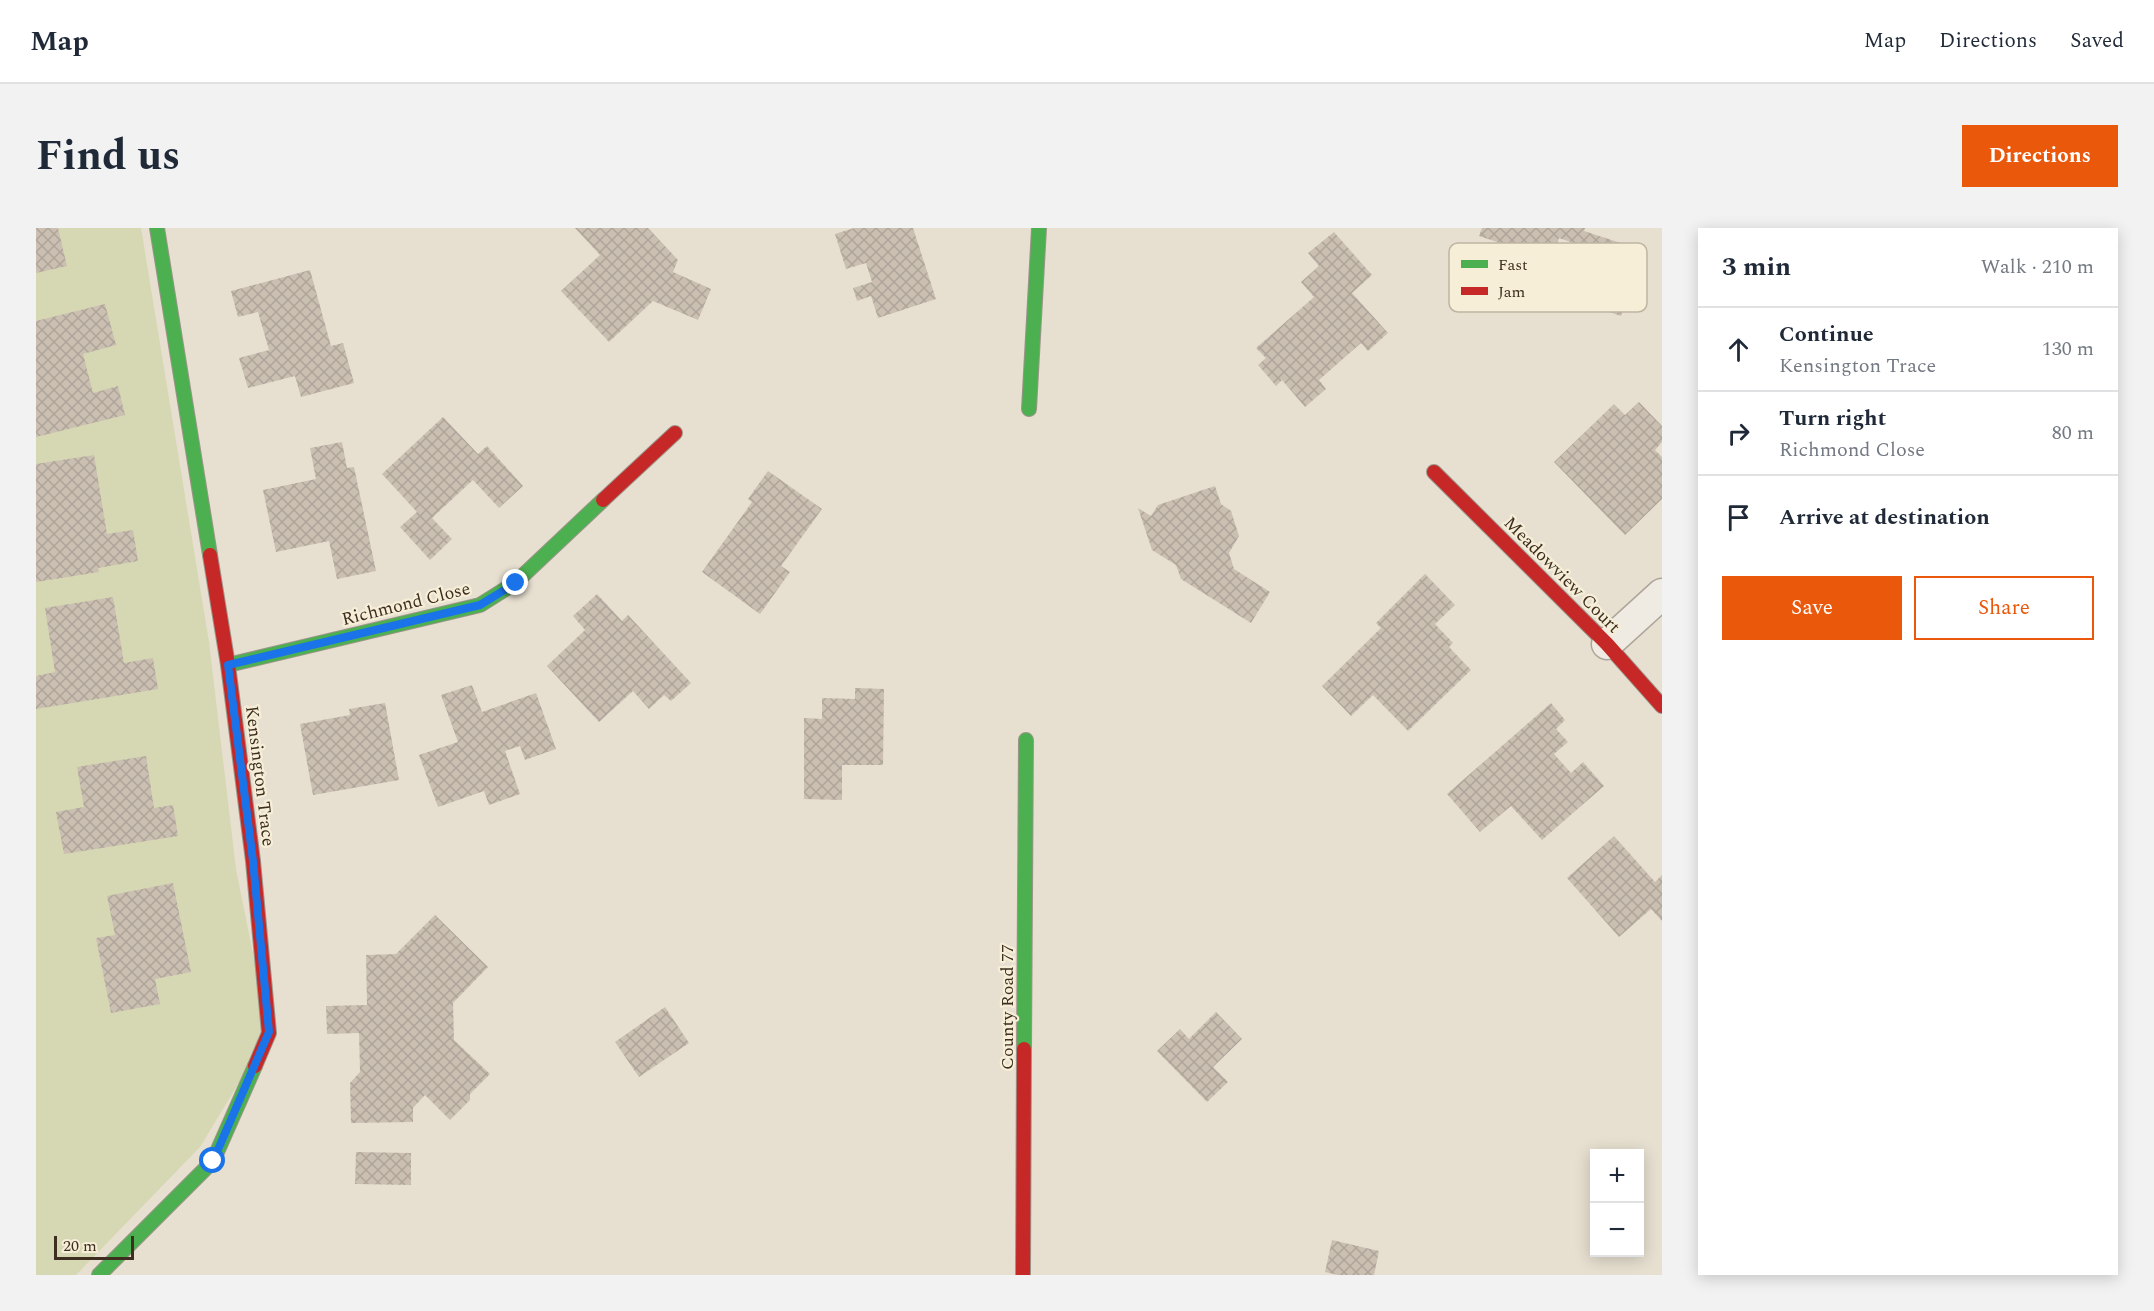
<!DOCTYPE html>
<html lang="en">
<head>
<meta charset="utf-8">
<style>
	body { margin:0; font-family:Spectral,serif; background:#f2f2f3; color:#1f2937 }
	.controls { position:absolute; right:18px; bottom:18px; display:grid; overflow:hidden; border-radius:0px; box-shadow:0 3px 15px #0003 }
	.controls button { width:54px; height:54px; display:grid; place-items:center; padding:0; border:0; border-bottom:2px solid #e0e1e3; background:#fff; color:#1f2937; font:30px sans-serif }
	.scale { position:absolute; left:18px; bottom:15px; width:80px; box-sizing:border-box; padding-left:6px; border:3px solid #3d2e20; border-top:0; font-size:16px; line-height:21px; white-space:nowrap; color:#3d2e20; -webkit-text-stroke:4px #f7eed8; paint-order:stroke }
	.stop { position:absolute; width:18px; height:18px; margin:-14px; border:4px solid #1a73e8; border-radius:50%; background:#fff }
	.stop.end { background:#1a73e8; border-color:#fff; box-shadow:0 2px 6px #0008 }
	.list { margin:0; padding:0; list-style:none }
	h2 { display:flex; justify-content:space-between; align-items:center; height:78px; margin:0; padding:0 24px; font-size:26px }
	h2 small { font-size:20px; font-weight:400; color:#747a83 }
	.list li { display:grid; grid-template-columns:39px 1fr auto; gap:18px; align-items:center; box-sizing:border-box; height:84px; padding:0 24px; border-top:2px solid #e0e1e3 }
	.list b { display:block; font-size:22px; white-space:nowrap }
	.list p { margin:0; font-size:20px; white-space:nowrap; color:#747a83 }
	.list em { font-size:20px; font-style:normal; color:#747a83 }
	.actions { display:flex; gap:12px; padding:18px 24px }
	.actions a { flex:1; padding:14px 0; border:2px solid #ea580c; border-radius:0px; text-align:center; font-size:21px; color:#ea580c }
	.actions .main { background:#ea580c; color:#fff }
	.icon { flex:none; width:33px; height:33px; fill:none; stroke:currentColor; stroke-width:2; stroke-linecap:round; stroke-linejoin:round }
	.map { position:relative; flex:none; width:1626px; height:1047px; overflow:hidden; border-radius:0px }
	header { display:flex; align-items:center; gap:36px; box-sizing:border-box; height:84px; padding:0 30px; background:#fff; border-bottom:2px solid #e0e1e3 }
	header strong { font-size:28px }
	nav { display:flex; gap:33px; margin-inline-start:auto; font-size:21px }
	.intro { display:flex; align-items:center; justify-content:space-between; box-sizing:border-box; height:144px; padding:0 36px }
	h1 { margin:0; font-size:42px }
	.button { padding:15px 27px; border-radius:0px; background:#ea580c; color:#fff; font-size:21px; font-weight:700 }
	main { display:flex; gap:36px; padding:0 36px }
	aside { flex:1; background:#fff; border-radius:0px; box-shadow:0 3px 15px #0003 }
	.map>svg:first-child { display:block }
	.green { fill:#d6d7b3 }
	.building { fill:url(#building-cross-hatch) }
	.lines { fill:none; stroke-linecap:round; stroke-linejoin:round }
	.street-casing { stroke:#ada599; stroke-width:33 }
	.fast-casing { stroke:#9c958a; stroke-width:16 }
	.jam-casing { stroke:#9c958a; stroke-width:16 }
	.street { stroke:#efebe3; stroke-width:30 }
	.fast { stroke:#4caf50; stroke-width:14 }
	.jam { stroke:#c62828; stroke-width:14 }
	.route { stroke:#1a73e8; stroke-width:8 }
	.labels { text-anchor:middle; dominant-baseline:central; stroke-width:4.5; stroke-linejoin:round; paint-order:stroke }
	.street-label { font-size:18px; fill:#3d2e20; stroke:#f7eed8 }
	.key { fill:#f7eed8; stroke:#bfb4a1; stroke-width:1.5 }
	.key-label { font-size:16px; fill:#3d2e20 }
</style>
</head>
<body>
<header>
<strong>Map</strong>
<nav><a>Map</a><a>Directions</a><a>Saved</a></nav>
</header>
<div class="intro"><h1>Find us</h1><a class="button">Directions</a></div>
<main>
<div class="map">
<svg width="1626" height="1047" viewBox="0 0 1626 1047">
	<defs>
		<pattern id="building-cross-hatch" width="8" height="8" patternUnits="userSpaceOnUse" patternTransform="scale(1.5)"><rect width="8" height="8" fill="#cbbfb2"/><path d="M0 0l8 8M0 8l8-8" fill="none" stroke="#afa499"/></pattern>
	</defs>
	<rect width="100%" height="100%" fill="#e7e0d1"/>
	<polygon class="green" points="0,0 105,0 173,414 200,641 233,805 164,919 40,1047 0,1047"/>
	<g class="building">
		<polygon points="0,0 22,0 31,38 0,45"/>
		<polygon points="539,0 612,0 642,32 637,44 675,61 662,92 617,73 573,114 525,63 564,27"/>
		<polygon points="818,0 877,0 900,71 842,90 835,68 821,73 817,60 836,54 830,35 810,41 799,6"/>
		<polygon points="1446,0 1549,0 1548,3 1606,22 1585,88 1547,75 1564,24 1523,10 1516,32 1443,8"/>
		<polygon points="1298,4 1336,47 1316,65 1352,105 1332,123 1325,115 1283,152 1290,161 1269,179 1246,152 1240,158 1222,137 1230,130 1220,120 1278,69 1265,54 1283,38 1272,25"/>
		<polygon points="274,42 295,118 307,115 318,155 265,169 259,148 212,160 203,130 233,122 222,84 202,89 195,63"/>
		<polygon points="69,76 80,117 47,126 57,165 82,158 89,187 0,209 0,93"/>
		<polygon points="1603,174 1626,198 1626,214 1619,222 1626,229 1626,271 1589,307 1518,234 1578,176 1589,187"/>
		<polygon points="407,189 442,226 451,218 487,258 463,280 437,252 396,290 416,311 394,332 364,299 381,284 346,246"/>
		<polygon points="306,214 311,240 318,239 340,343 301,351 293,313 240,324 227,262 280,251 274,220"/>
		<polygon points="58,227 71,306 97,302 102,333 62,340 63,344 0,354 0,236"/>
		<polygon points="732,243 786,281 745,338 754,344 724,386 666,344 716,274 712,271"/>
		<polygon points="1179,258 1185,276 1195,283 1203,308 1193,325 1198,341 1234,364 1215,395 1145,351 1140,337 1116,322 1102,280 1115,288 1122,277"/>
		<polygon points="1389,346 1419,377 1399,396 1417,415 1413,419 1435,442 1372,503 1337,467 1315,488 1286,458 1345,400 1340,395"/>
		<polygon points="561,366 586,393 592,387 655,455 635,473 628,467 613,481 597,463 563,494 511,438 549,402 537,388"/>
		<polygon points="77,369 88,435 117,430 122,461 0,481 0,448 19,444 9,380"/>
		<polygon points="436,457 446,484 500,465 520,521 489,532 484,518 469,523 484,566 453,577 448,563 402,579 383,527 422,514 405,467"/>
		<polygon points="819,460 848,461 847,537 806,537 806,572 768,571 768,490 786,491 786,470 819,471"/>
		<polygon points="349,475 363,552 277,567 264,496 314,487 313,481"/>
		<polygon points="1515,475 1529,492 1520,501 1532,514 1518,526 1535,545 1547,534 1568,558 1506,612 1475,578 1444,604 1411,566"/>
		<polygon points="110,528 118,580 137,577 142,608 28,626 20,584 48,579 41,539"/>
		<polygon points="1578,608 1619,654 1626,647 1626,693 1615,681 1583,709 1531,650"/>
		<polygon points="137,655 155,744 119,751 124,776 75,785 60,710 79,707 71,668"/>
		<polygon points="399,687 452,739 417,775 418,812 454,846 434,866 434,872 414,892 389,867 377,880 377,894 315,895 314,855 324,844 323,805 291,806 290,778 331,777 330,727 360,726"/>
		<polygon points="629,779 653,815 603,849 579,814"/>
		<polygon points="1180,784 1206,811 1177,839 1192,854 1171,874 1121,823 1144,801 1153,811"/>
		<polygon points="320,924 375,925 375,957 319,956"/>
		<polygon points="1296,1012 1343,1023 1338,1047 1302,1047 1289,1044"/>
	</g>
	<g class="lines">
		<g class="street-casing">
			<polyline id="street" points="1571,416 1626,366"/>
		</g>
		<g class="fast-casing">
			<g id="fast">
				<polyline points="121,0 174,327"/>
				<polyline points="993,181 1003,0"/>
				<polyline points="192,437 444,377 479,355 567,272"/>
				<polyline points="988,821 990,512"/>
				<polyline points="63,1047 177,933 219,838"/>
			</g>
		</g>
		<g class="jam-casing">
			<g id="jam">
				<polyline points="1398,244 1571,416 1626,478"/>
				<polyline points="567,272 639,205"/>
				<polyline points="174,327 192,437 217,633 233,805 219,838"/>
				<polyline points="987,1047 988,821"/>
			</g>
		</g>
		<use href="#street" class="street"/>
		<use href="#fast" class="fast"/>
		<use href="#jam" class="jam"/>
	</g>
	<g class="lines">
		<polyline class="route" points="177,933 233,804 217,633 192,437 444,377 480,355"/>
	</g>
	<g class="labels">
		<g class="street-label">
			<text transform="translate(1526 347) rotate(45)">Meadowview Court</text>
			<text transform="translate(370 376) rotate(-14)">Richmond Close</text>
			<text transform="translate(224 548) rotate(83)">Kensington Trace</text>
			<text transform="translate(971 779) rotate(-90)">County Road 77</text>
		</g>
	</g>
	<rect x="1413" y="15" width="198" height="69" rx="9" class="key"/>
	<rect x="1425" y="32" width="27" height="8" fill="#4caf50"/>
	<rect x="1425" y="59" width="27" height="8" fill="#c62828"/>
	<g class="key-label">
		<text x="1462" y="42">Fast</text>
		<text x="1462" y="69">Jam</text>
	</g>
</svg>
<div class="controls">
<button>+</button>
<button>−</button>
</div>
<div class="scale">20 m</div>
<div class="stop" style="left:177px;top:933px"></div>
<div class="stop end" style="left:480px;top:355px"></div>
</div>
<aside>
<h2>3 min<small>Walk · 210 m</small></h2>
<ul class="list">
<li><svg class="icon" aria-label="ahead" viewBox="0 0 24 24"><path d="M12 20V5M6 11l6-6 6 6"/></svg><div><b>Continue</b><p>Kensington Trace</p></div><em>130 m</em></li>
<li><svg class="icon" aria-label="right" viewBox="0 0 24 24"><path d="M7 20v-9h11M14 6l5 5-5 5"/></svg><div><b>Turn right</b><p>Richmond Close</p></div><em>80 m</em></li>
<li><svg class="icon" aria-label="arrive" viewBox="0 0 24 24"><path d="M6 21V4h12l-3 4 3 4H6"/></svg><div><b>Arrive at destination</b></div></li>
</ul>
<div class="actions"><a class="main">Save</a><a>Share</a></div>
</aside>
</main>
</body>
</html>
